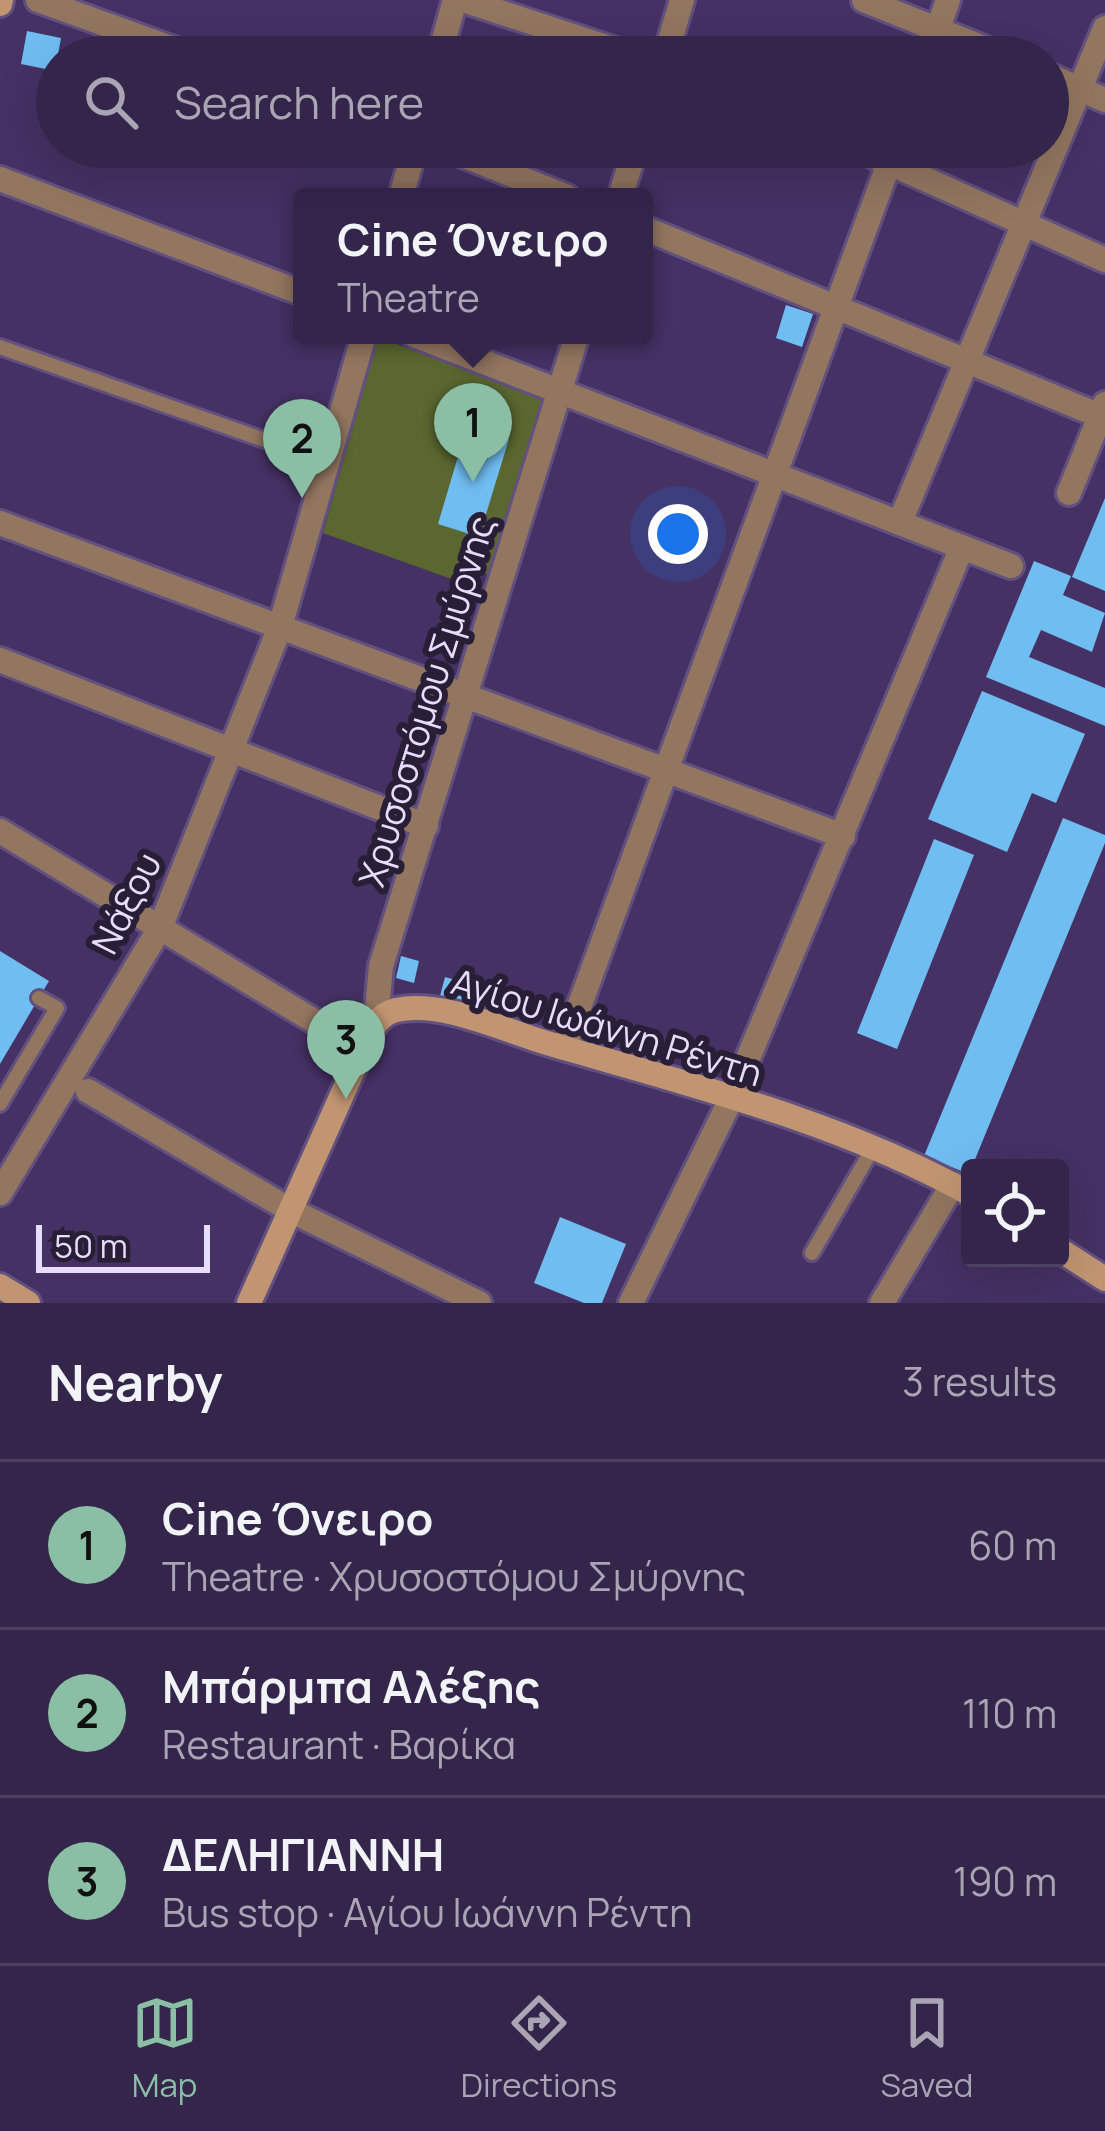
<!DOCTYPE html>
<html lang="en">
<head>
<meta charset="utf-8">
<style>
	body { margin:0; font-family:Manrope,sans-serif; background:#3c2d52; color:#f1f3f6 }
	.controls { position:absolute; right:36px; bottom:36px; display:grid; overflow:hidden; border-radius:12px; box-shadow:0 12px 48px #0002 }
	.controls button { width:108px; height:108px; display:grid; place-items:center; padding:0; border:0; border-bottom:3px solid #4e4263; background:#34254b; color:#f1f3f6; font:60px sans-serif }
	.scale { position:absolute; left:36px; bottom:30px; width:174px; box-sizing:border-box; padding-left:12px; border:6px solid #e6dcfc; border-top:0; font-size:33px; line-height:42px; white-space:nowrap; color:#e6dcfc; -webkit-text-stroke:9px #281f36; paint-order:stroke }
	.you { position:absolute; left:678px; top:534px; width:42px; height:42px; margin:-30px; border:9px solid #fff; border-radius:50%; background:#1a73e8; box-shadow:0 0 0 18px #1a73e833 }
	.badge { display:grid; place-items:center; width:78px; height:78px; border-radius:50%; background:#8abfa5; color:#111; font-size:39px; font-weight:700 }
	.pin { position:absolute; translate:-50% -99px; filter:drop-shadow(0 3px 6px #0008) }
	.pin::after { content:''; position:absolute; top:63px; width:42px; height:36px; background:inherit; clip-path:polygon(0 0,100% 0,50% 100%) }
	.popup { position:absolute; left:293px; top:188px; width:360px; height:156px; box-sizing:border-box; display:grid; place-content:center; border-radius:12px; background:#34254b; filter:drop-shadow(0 3px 9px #0005); font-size:39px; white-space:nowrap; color:#a9a5b5 }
	.popup b { font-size:45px; color:#f1f3f6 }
	.popup::after { content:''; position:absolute; left:50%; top:100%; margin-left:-24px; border:24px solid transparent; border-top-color:#34254b }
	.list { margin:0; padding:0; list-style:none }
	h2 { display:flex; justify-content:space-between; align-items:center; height:156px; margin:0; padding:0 48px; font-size:51px }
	h2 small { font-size:39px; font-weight:400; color:#a9a5b5 }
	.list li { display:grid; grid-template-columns:78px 1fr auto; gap:36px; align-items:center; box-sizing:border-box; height:168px; padding:0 48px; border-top:3px solid #4e4263 }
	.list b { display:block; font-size:45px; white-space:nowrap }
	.list p { margin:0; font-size:39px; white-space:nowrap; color:#a9a5b5 }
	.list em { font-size:39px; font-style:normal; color:#a9a5b5 }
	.icon { flex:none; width:66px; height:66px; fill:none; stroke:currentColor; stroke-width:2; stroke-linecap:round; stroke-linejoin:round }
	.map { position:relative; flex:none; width:1105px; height:1303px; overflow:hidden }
	.search { position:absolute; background:#34254b; box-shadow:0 12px 48px #0002; left:36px; right:36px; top:36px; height:132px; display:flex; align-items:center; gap:30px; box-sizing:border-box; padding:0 42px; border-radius:66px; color:#a9a5b5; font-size:45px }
	.sheet { height:660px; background:#34254b }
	nav { display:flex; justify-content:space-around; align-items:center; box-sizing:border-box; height:168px; border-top:3px solid #4e4263; background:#34254b; font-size:33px; color:#a9a5b5 }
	nav a { display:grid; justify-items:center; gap:6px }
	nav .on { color:#8abfa5 }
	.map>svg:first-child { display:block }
	.green { fill:#5a6730 }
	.building { fill:#70bdf2 }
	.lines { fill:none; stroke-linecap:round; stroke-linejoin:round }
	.lane-casing { stroke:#62507f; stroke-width:20 }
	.street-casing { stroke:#62507f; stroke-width:30 }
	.secondary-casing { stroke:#62507f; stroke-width:30 }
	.lane { stroke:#927660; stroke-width:14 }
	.street { stroke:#927660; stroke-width:24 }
	.secondary { stroke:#c19571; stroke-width:24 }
	.labels { text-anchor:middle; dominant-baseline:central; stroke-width:12; stroke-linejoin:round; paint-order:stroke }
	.street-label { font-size:36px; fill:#e6dcfc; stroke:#281f36 }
</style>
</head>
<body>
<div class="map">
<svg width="1105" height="1303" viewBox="0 0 1105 1303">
	<rect width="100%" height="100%" fill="#453164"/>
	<polygon class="green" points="378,337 549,402 499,570 460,582 323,533"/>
	<g class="building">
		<polygon points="27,31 61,38 55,71 21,64"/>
		<polygon points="786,305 813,314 802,347 776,338"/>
		<polygon points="467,426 509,439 479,537 438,524"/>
		<polygon points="1105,498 1105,591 1072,577"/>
		<polygon points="1034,561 1071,576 1063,595 1105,613 1092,652 1041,630 1029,657 1105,688 1105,726 986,677"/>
		<polygon points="982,691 1085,734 1056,803 1032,793 1007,852 928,819"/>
		<polygon points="1063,818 1105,835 1105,843 969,1174 924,1156"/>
		<polygon points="934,839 974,855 897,1049 857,1033"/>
		<polygon points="0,951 49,981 0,1064"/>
		<polygon points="401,956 419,961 414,983 396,978"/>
		<polygon points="445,977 474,985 469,1004 440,996"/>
		<polygon points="560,1217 626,1244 602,1303 584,1303 534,1283"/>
	</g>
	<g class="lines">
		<g class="lane-casing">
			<g id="lane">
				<polyline points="0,347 330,463"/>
				<polyline points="0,1104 57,1008 39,998"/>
				<polyline points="812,1253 873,1148"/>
			</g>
		</g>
		<g class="street-casing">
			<g id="street">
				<polyline points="38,0 196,57"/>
				<polyline points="463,0 637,57"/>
				<polyline points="864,0 1006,57"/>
				<polyline points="439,57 455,0"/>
				<polyline points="665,57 682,0"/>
				<polyline points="928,57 948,0"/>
				<polyline points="1048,75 1105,100"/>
				<polyline points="443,147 567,197"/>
				<polyline points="854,147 1105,260"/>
				<polyline points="0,179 302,293"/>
				<polyline points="401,197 415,147"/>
				<polyline points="620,197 636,147"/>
				<polyline points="644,228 1105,418"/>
				<polyline points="414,335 1011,566"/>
				<polyline points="1069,493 1105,404"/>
				<polyline points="900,522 1105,28"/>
				<polyline points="0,523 843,836"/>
				<polyline points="0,660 426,826"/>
				<polyline points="0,831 362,1050"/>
				<polyline points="376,1021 381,966 577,335"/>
				<polyline points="564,1048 895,147"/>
				<polyline points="88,1091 290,1210 479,1303"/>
				<polyline points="0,1193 160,928 280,627 364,335"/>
				<polyline points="631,1303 731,1099 962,547"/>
				<polyline points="882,1303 953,1184"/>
			</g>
		</g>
		<g class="secondary-casing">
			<g id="secondary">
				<polyline points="0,4 1,0"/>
				<polyline points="1060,1250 1105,1279"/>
				<polyline points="0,1286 28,1303"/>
				<path d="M249,1303L362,1050C370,1033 376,1015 396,1010C442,1000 503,1030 547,1043C688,1084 841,1122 970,1194"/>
			</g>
		</g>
		<use href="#lane" class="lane"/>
		<use href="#street" class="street"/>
		<use href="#secondary" class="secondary"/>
	</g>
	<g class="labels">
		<g class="street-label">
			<text transform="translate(426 701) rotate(-73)">Χρυσοστόμου Σμύρνης</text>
			<text transform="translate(126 903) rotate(-63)">Νάξου</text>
			<text transform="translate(607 1027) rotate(17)">Αγίου Ιωάννη Ρέντη</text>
		</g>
	</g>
</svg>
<div class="controls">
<button><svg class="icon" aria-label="locate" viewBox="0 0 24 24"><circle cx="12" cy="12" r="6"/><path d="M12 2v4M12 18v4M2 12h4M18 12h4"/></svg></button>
</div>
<div class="scale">50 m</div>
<div class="you"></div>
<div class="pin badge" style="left:473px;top:482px">1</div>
<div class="popup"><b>Cine Όνειρο</b>Theatre</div>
<div class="pin badge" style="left:302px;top:498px">2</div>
<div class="pin badge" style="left:346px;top:1099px">3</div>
<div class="search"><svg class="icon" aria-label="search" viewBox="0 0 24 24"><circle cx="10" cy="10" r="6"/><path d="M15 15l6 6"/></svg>Search here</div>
</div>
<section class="sheet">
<h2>Nearby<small>3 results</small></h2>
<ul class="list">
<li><span class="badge">1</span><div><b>Cine Όνειρο</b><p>Theatre · Χρυσοστόμου Σμύρνης</p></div><em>60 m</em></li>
<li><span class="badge">2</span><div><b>Μπάρμπα Αλέξης</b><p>Restaurant · Βαρίκα</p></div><em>110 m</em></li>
<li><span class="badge">3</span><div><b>ΔΕΛΗΓΙΑΝΝΗ</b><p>Bus stop · Αγίου Ιωάννη Ρέντη</p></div><em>190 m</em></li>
</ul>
</section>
<nav>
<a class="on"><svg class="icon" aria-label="map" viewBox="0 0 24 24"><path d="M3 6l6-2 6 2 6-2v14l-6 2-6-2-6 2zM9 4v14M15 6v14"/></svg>Map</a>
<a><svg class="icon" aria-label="directions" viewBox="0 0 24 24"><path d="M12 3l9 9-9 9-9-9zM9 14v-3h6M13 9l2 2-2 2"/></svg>Directions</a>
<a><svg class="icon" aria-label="saved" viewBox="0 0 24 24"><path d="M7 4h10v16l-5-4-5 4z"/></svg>Saved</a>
</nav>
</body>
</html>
